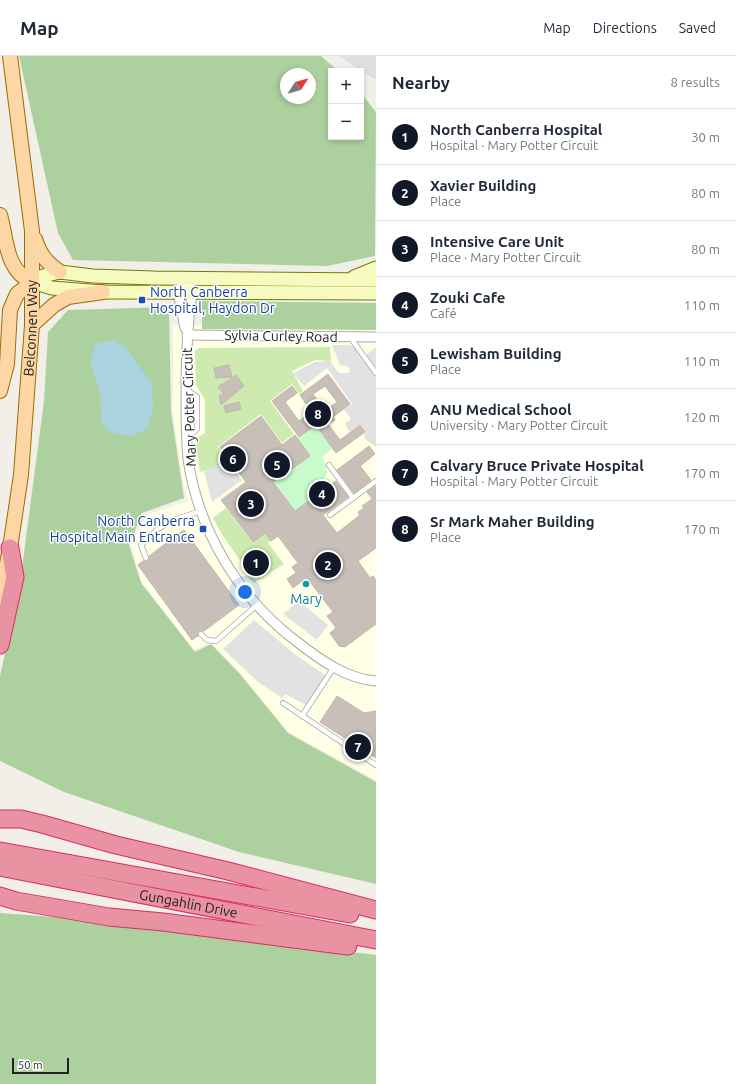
<!DOCTYPE html>
<html lang="en">
<head>
<meta charset="utf-8">
<style>
	body { margin:0; font-family:Ubuntu,sans-serif; background:#f6f6f7; color:#1f2937 }
	.controls { position:absolute; right:12px; top:12px; display:grid; overflow:hidden; border-radius:0px; box-shadow:0 2px 6px #0003 }
	.controls button { width:36px; height:36px; display:grid; place-items:center; padding:0; border:0; border-bottom:1px solid #e0e1e3; background:#fff; color:#1f2937; font:20px sans-serif }
	.compass { position:absolute; left:280px; top:12px; width:36px; height:36px; border-radius:50%; background:#fff; box-shadow:0 2px 6px #0003; rotate:54deg }
	.scale { position:absolute; left:12px; bottom:10px; width:57px; box-sizing:border-box; padding-left:4px; border:2px solid #222; border-top:0; font-size:11px; line-height:14px; white-space:nowrap; color:#222; -webkit-text-stroke:3px #fff; paint-order:stroke }
	.you { position:absolute; left:245px; top:536px; width:14px; height:14px; margin:-10px; border:3px solid #fff; border-radius:50%; background:#1a73e8; box-shadow:0 0 0 6px #1a73e833 }
	.badge { display:grid; place-items:center; width:26px; height:26px; border-radius:50%; background:#111827; color:#fff; font-size:13px; font-weight:700 }
	.pin { position:absolute; translate:-50% -50%; border:2px solid #fff; box-shadow:0 1px 4px #0006 }
	.list { margin:0; padding:0; list-style:none }
	h2 { display:flex; justify-content:space-between; align-items:center; height:52px; margin:0; padding:0 16px; font-size:17px }
	h2 small { font-size:13px; font-weight:400; color:#747a83 }
	.list li { display:grid; grid-template-columns:26px 1fr auto; gap:12px; align-items:center; box-sizing:border-box; height:56px; padding:0 16px; border-top:1px solid #e0e1e3 }
	.list b { display:block; font-size:15px; white-space:nowrap }
	.list p { margin:0; font-size:13px; white-space:nowrap; color:#747a83 }
	.list em { font-size:13px; font-style:normal; color:#747a83 }
	.map { position:relative; flex:none; width:376px; height:1028px; overflow:hidden }
	header { display:flex; align-items:center; gap:24px; box-sizing:border-box; height:56px; padding:0 20px; background:#fff; border-bottom:1px solid #e0e1e3 }
	header strong { font-size:19px }
	nav { display:flex; gap:22px; margin-inline-start:auto; font-size:14px }
	main { display:flex }
	aside { flex:1; background:#fff }
	.map>svg:first-child { display:block }
	.residential { fill:#e0dfdf }
	.education { fill:#ffffe5 }
	.grass { fill:#cdebb0 }
	.forest { fill:#add19e; fill-rule:evenodd }
	.park { fill:#c8facc }
	.parking { fill:#e2e2e2 }
	.water { fill:#aad3df }
	.building { fill:#c7bfb8; stroke:#c4b6ab; fill-rule:evenodd }
	.lines { fill:none; stroke-linecap:round; stroke-linejoin:round }
	.lane-casing { stroke:#a9a9a9; stroke-width:6 }
	.street-casing { stroke:#a9a9a9; stroke-width:11 }
	.secondary-casing { stroke:#707d05; stroke-width:15 }
	.primary-casing { stroke:#a06b00; stroke-width:16 }
	.highway-casing { stroke:#dc2a67; stroke-width:19 }
	.lane { stroke:#fff; stroke-width:4.5 }
	.street { stroke:#fff; stroke-width:9 }
	.secondary { stroke:#f7fabf; stroke-width:13 }
	.primary { stroke:#fcd6a4; stroke-width:14 }
	.highway { stroke:#e892a2; stroke-width:17 }
	.transit-dot { fill:#1a4fb4; stroke:#fff; stroke-width:1.5 }
	.culture-dot { fill:#0f9aa8; stroke:#fff; stroke-width:1.5 }
	.labels { text-anchor:middle; dominant-baseline:central; stroke-width:3; stroke-linejoin:round; paint-order:stroke }
	.transit-label { font-size:14px; fill:#164399; stroke:#fff; text-anchor:start }
	.street-label { font-size:14px; fill:#222; stroke:#fff }
	.culture-label { font-size:14px; fill:#0d838f; stroke:#fff }
</style>
</head>
<body>
<header>
<strong>Map</strong>
<nav><a>Map</a><a>Directions</a><a>Saved</a></nav>
</header>
<main>
<div class="map">
<svg width="376" height="1028" viewBox="0 0 376 1028">
	<rect width="100%" height="100%" fill="#f2efe9"/>
	<polygon class="residential" points="339,0 376,0 376,24"/>
	<polygon class="education" points="173,269 376,272 376,724 288,676 240,617 211,587 194,594 142,526 131,489 146,459 188,445 182,421 173,357"/>
	<g class="grass">
		<polygon points="330,291 331,305 315,304 292,315 303,335 299,338 292,328 270,345 294,378 282,387 261,358 218,391 227,404 215,411 200,416 195,383 205,377 205,344 196,329 195,295 198,292"/>
		<path d="M226,452L252,486L265,477L271,485L268,487L284,508L254,527C245,519 246,515 241,506C231,490 221,479 213,462Z"/>
	</g>
	<g class="forest">
		<path d="M19,0H321L338,15H331V81H361V37L376,56L375,200L327,210L73,204L58,177ZM286,18H310V42H286Z"/>
		<polygon points="202,245 376,247 376,274 202,273"/>
		<polygon points="169,251 171,356 184,442 142,457 129,489 141,527 195,596 211,588 240,618 288,677 376,726 376,828 239,796 64,736 0,705 0,620 20,527 44,345 48,276 68,254"/>
		<polygon points="0,857 109,865 376,899 376,1028 0,1028"/>
	</g>
	<path class="park" d="M316,369L333,392L322,401C333,421 324,423 309,434L310,444L295,455L266,416L281,421L309,400L297,383Z"/>
	<g class="parking">
		<polygon points="332,289 350,289 366,299 376,291 376,391 365,383 364,373 360,368 349,376 345,367 351,363 344,353 352,348 327,312 304,330 293,317 315,306 330,305 339,317 349,317 350,314 347,310 340,309"/>
		<polygon points="227,404 242,424 212,446 204,415 215,411"/>
		<polygon points="299,545 328,569 317,584 283,558"/>
		<polygon points="254,564 296,599 328,621 310,651 285,638 282,642 258,626 223,593"/>
	</g>
	<polygon class="water" points="114,284 127,293 151,326 153,350 148,372 131,380 111,377 101,365 100,337 90,306 95,288"/>
	<g class="building">
		<polygon points="229,309 232,321 216,322 214,312"/>
		<path d="M328,318L350,348L333,361L335,364L328,368L340,384L360,369L365,376L336,397L316,369L299,381L272,345L292,330L297,337L285,346L299,365L311,355L300,339ZM325,330L337,346L325,355L313,338Z"/>
		<polygon points="236,319 244,330 221,349 219,340 224,338 218,331"/>
		<polygon points="239,346 241,353 226,357 224,350"/>
		<polygon points="261,360 282,389 295,379 310,400 273,426 295,455 336,425 348,441 323,459 337,477 360,459 358,456 364,452 362,450 372,443 367,436 375,430 376,432 376,492 358,505 370,522 373,520 376,524 376,568 345,591 339,590 330,577 336,572 327,560 333,556 311,527 306,530 302,525 293,532 287,523 296,517 292,511 298,507 278,480 271,485 265,477 253,486 221,444 246,426 220,391"/>
		<polygon points="369,390 375,398 360,410 371,424 354,437 337,414"/>
		<polygon points="184,474 239,549 204,575 199,575 198,580 192,584 138,509 143,505 149,505 149,500"/>
		<polygon points="337,640 364,657 376,655 376,702 320,666"/>
	</g>
	<g class="lines">
		<g class="lane-casing">
			<g id="lane">
				<polyline points="350,281 376,317"/>
				<polyline points="186,333 197,341 197,373 188,382"/>
				<polyline points="329,409 353,442"/>
				<polyline points="330,459 376,425"/>
				<polyline points="146,502 141,489 158,473 170,465 201,455"/>
				<polyline points="201,578 207,584 216,585 257,549"/>
				<polyline points="283,647 376,709"/>
				<polyline points="302,660 334,611"/>
			</g>
		</g>
		<g class="street-casing">
			<g id="street">
				<path d="M190,231L192,237C187,271 186,305 186,339C186,360 186,382 188,403C198,474 239,542 296,585C319,603 346,623 376,625"/>
				<polyline points="185,272 178,236 186,223"/>
				<polyline points="187,279 376,281"/>
			</g>
		</g>
		<g class="secondary-casing">
			<g id="secondary">
				<polyline points="354,221 376,212"/>
				<polyline points="32,226 43,220 60,216 93,220 154,222 376,224"/>
				<polyline points="32,226 52,232 103,236 376,237"/>
			</g>
		</g>
		<g class="primary-casing">
			<g id="primary">
				<path d="M0,159C7,183 5,214 32,226"/>
				<path d="M35,183C40,199 47,207 60,216"/>
				<polyline points="32,269 54,249 68,241 103,236"/>
				<polyline points="0,335 7,308 10,254 17,238 32,226"/>
				<path id="s1" d="M0,544L10,492L21,419L32,269V175L10,0"/>
			</g>
		</g>
		<g class="highway-casing">
			<g id="highway">
				<polyline points="0,589 15,521 10,492"/>
				<polyline points="0,763 21,763 42,768 116,789 228,815 376,854"/>
				<polyline points="0,795 350,858"/>
				<path id="s2" d="M0,811L376,884"/>
				<polyline points="0,840 16,845 109,861 163,866 348,890"/>
			</g>
		</g>
		<use href="#lane" class="lane"/>
		<use href="#street" class="street"/>
		<use href="#secondary" class="secondary"/>
		<use href="#primary" class="primary"/>
		<use href="#highway" class="highway"/>
	</g>
	<g class="transit-dot">
		<rect x="138" y="240" width="8" height="8" rx="2"/>
		<rect x="199" y="469" width="8" height="8" rx="2"/>
	</g>
	<circle class="culture-dot" cx="306" cy="528" r="4"/>
	<g class="labels">
		<g class="transit-label">
			<text x="150" y="236">North Canberra<tspan x="150" dy="16">Hospital, Haydon Dr</tspan></text>
			<text x="195" y="465" text-anchor="end">North Canberra<tspan x="195" dy="16">Hospital Main Entrance</tspan></text>
		</g>
		<g class="street-label">
			<text stroke="none"><textPath href="#s1" startOffset="274">Belconnen Way</textPath></text>
			<text transform="translate(281 280) rotate(1)">Sylvia Curley Road</text>
			<text transform="translate(189 351) rotate(-92)">Mary Potter Circuit</text>
			<text stroke="none"><textPath href="#s2" startOffset="192">Gungahlin Drive</textPath></text>
		</g>
		<g class="culture-label">
			<text x="306" y="543">Mary</text>
		</g>
	</g>
</svg>
<div class="controls">
<button>+</button>
<button>−</button>
</div>
<svg class="compass" viewBox="-18 -18 36 36"><path d="M0-13l5 13h-10z" fill="#e53935"/><path d="M0 13l5-13h-10z" fill="#747a83"/></svg>
<div class="scale">50 m</div>
<div class="you"></div>
<div class="pin badge" style="left:256px;top:507px">1</div>
<div class="pin badge" style="left:328px;top:509px">2</div>
<div class="pin badge" style="left:251px;top:448px">3</div>
<div class="pin badge" style="left:322px;top:438px">4</div>
<div class="pin badge" style="left:277px;top:409px">5</div>
<div class="pin badge" style="left:233px;top:403px">6</div>
<div class="pin badge" style="left:358px;top:691px">7</div>
<div class="pin badge" style="left:318px;top:358px">8</div>
</div>
<aside>
<h2>Nearby<small>8 results</small></h2>
<ul class="list">
<li><span class="badge">1</span><div><b>North Canberra Hospital</b><p>Hospital · Mary Potter Circuit</p></div><em>30 m</em></li>
<li><span class="badge">2</span><div><b>Xavier Building</b><p>Place</p></div><em>80 m</em></li>
<li><span class="badge">3</span><div><b>Intensive Care Unit</b><p>Place · Mary Potter Circuit</p></div><em>80 m</em></li>
<li><span class="badge">4</span><div><b>Zouki Cafe</b><p>Café</p></div><em>110 m</em></li>
<li><span class="badge">5</span><div><b>Lewisham Building</b><p>Place</p></div><em>110 m</em></li>
<li><span class="badge">6</span><div><b>ANU Medical School</b><p>University · Mary Potter Circuit</p></div><em>120 m</em></li>
<li><span class="badge">7</span><div><b>Calvary Bruce Private Hospital</b><p>Hospital · Mary Potter Circuit</p></div><em>170 m</em></li>
<li><span class="badge">8</span><div><b>Sr Mark Maher Building</b><p>Place</p></div><em>170 m</em></li>
</ul>
</aside>
</main>
</body>
</html>
